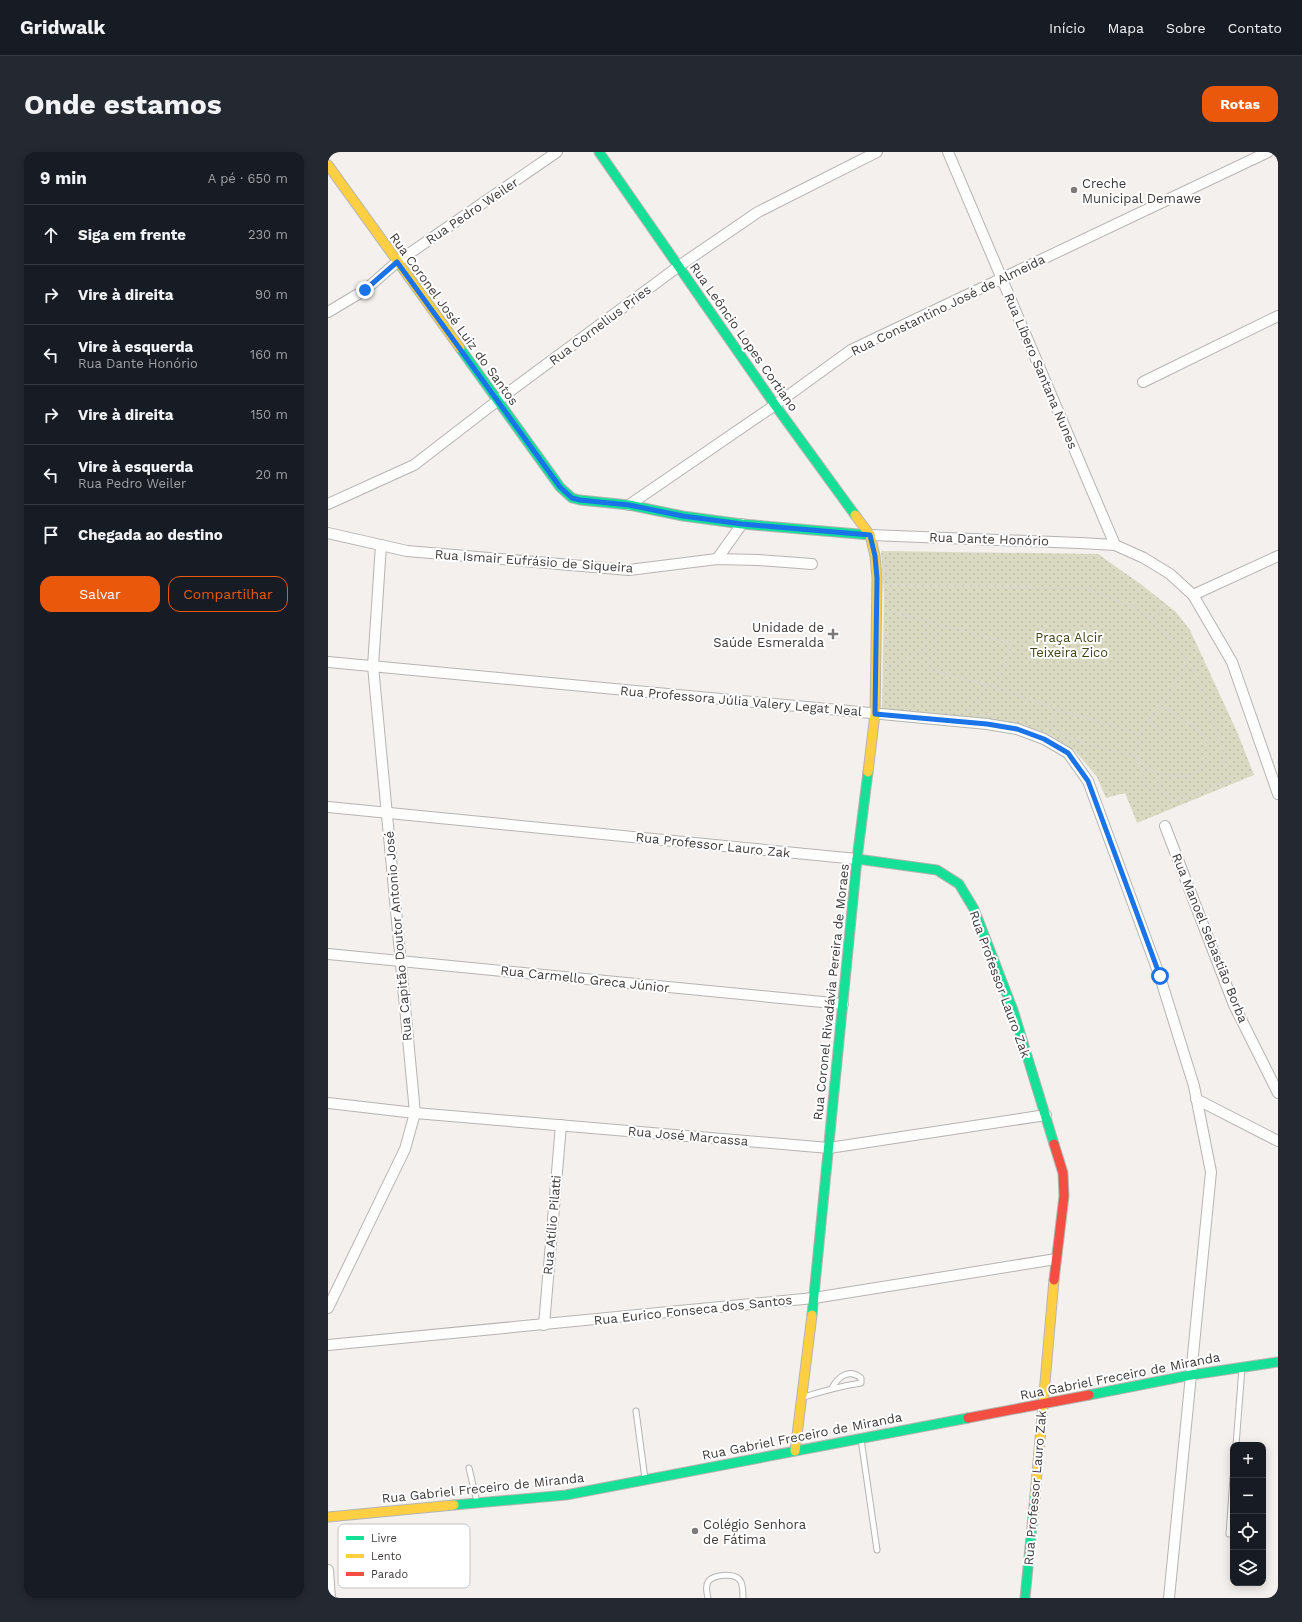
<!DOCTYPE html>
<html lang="pt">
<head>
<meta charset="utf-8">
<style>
	body { margin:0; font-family:"Work Sans",sans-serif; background:#242831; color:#f1f3f6 }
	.controls { position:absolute; right:12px; bottom:12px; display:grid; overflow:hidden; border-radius:8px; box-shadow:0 2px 10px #0003 }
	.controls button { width:36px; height:36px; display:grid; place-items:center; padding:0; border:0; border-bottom:1px solid #363941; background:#171b24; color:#f1f3f6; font:20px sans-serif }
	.stop { position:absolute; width:12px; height:12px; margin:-9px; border:3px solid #1a73e8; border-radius:50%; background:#fff }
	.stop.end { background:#1a73e8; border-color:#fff; box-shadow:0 1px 4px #0008 }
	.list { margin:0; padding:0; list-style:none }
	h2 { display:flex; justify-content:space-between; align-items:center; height:52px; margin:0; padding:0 16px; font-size:17px }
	h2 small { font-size:13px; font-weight:400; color:#9ea1a6 }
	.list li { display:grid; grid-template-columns:26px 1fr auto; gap:12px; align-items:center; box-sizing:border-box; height:60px; padding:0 16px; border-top:1px solid #363941 }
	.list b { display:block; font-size:15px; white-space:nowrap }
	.list p { margin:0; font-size:13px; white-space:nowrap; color:#9ea1a6 }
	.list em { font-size:13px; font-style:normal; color:#9ea1a6 }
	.actions { display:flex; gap:8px; padding:12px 16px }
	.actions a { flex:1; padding:9px 0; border:1px solid #ea580c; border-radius:12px; text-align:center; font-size:14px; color:#ea580c }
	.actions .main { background:#ea580c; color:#fff }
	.icon { flex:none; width:22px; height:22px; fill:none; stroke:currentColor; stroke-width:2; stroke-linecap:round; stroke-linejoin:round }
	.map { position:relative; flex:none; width:950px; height:1446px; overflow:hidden; border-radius:12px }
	header { display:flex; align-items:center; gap:24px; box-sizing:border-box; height:56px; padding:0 20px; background:#171b24; border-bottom:1px solid #363941 }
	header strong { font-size:19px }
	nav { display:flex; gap:22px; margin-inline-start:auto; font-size:14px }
	.intro { display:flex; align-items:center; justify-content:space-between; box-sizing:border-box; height:96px; padding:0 24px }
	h1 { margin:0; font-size:28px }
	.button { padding:10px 18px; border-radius:12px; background:#ea580c; color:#fff; font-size:14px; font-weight:700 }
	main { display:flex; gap:24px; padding:0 24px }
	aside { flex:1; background:#171b24; border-radius:12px; box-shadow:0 2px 10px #0003 }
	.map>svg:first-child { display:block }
	.park { fill:url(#park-dots) }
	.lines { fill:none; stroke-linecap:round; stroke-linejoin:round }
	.lane-casing { stroke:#b6b4b2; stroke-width:7 }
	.street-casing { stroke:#b6b4b2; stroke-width:12 }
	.fast-casing { stroke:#b6b4b2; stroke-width:11 }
	.slow-casing { stroke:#b6b4b2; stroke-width:11 }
	.jam-casing { stroke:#b6b4b2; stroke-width:11 }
	.path { stroke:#d8d6d6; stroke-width:2.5; stroke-dasharray:1 3; stroke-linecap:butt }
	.lane { stroke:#fdfdfc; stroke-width:5 }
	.street { stroke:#fdfdfc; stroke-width:10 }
	.fast { stroke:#16e098; stroke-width:9 }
	.slow { stroke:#ffcf43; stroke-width:9 }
	.jam { stroke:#f24e42; stroke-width:9 }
	.route { stroke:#1a73e8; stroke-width:5 }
	.poi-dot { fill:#7e7a79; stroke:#fff; stroke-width:1.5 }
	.labels { text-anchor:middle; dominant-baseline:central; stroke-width:4; stroke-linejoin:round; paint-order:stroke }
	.poi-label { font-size:13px; fill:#3e3b3a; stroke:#fff; text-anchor:start }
	.street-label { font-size:13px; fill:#3e3b3a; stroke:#fff }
	.park-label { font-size:13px; fill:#434617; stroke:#fff }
	.key { fill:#fff; stroke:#c5c4c4; stroke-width:1 }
	.key-label { font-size:11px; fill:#3e3b3a }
</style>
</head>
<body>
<header>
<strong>Gridwalk</strong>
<nav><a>Início</a><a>Mapa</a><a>Sobre</a><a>Contato</a></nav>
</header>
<div class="intro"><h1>Onde estamos</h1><a class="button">Rotas</a></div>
<main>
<aside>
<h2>9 min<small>A pé · 650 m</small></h2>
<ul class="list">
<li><svg class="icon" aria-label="ahead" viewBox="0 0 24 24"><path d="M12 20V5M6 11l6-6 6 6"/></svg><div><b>Siga em frente</b></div><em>230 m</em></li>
<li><svg class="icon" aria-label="right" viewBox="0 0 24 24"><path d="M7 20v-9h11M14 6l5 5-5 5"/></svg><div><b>Vire à direita</b></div><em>90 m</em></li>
<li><svg class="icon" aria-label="left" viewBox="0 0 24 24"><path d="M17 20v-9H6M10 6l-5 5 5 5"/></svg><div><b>Vire à esquerda</b><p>Rua Dante Honório</p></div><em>160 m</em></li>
<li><svg class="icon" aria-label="right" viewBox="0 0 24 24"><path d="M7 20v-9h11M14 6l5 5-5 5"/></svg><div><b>Vire à direita</b></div><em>150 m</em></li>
<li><svg class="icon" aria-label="left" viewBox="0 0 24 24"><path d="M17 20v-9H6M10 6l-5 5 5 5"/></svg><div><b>Vire à esquerda</b><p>Rua Pedro Weiler</p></div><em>20 m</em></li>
<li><svg class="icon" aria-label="arrive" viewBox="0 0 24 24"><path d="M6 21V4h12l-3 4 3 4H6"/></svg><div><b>Chegada ao destino</b></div></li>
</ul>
<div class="actions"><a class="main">Salvar</a><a>Compartilhar</a></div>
</aside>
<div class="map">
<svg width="950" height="1446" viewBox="0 0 950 1446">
	<defs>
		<pattern id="park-dots" width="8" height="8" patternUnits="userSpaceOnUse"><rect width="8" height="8" fill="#dadac3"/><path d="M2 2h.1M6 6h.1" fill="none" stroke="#bcbca8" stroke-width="1.8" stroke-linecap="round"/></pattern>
	</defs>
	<rect width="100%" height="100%" fill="#f4f0ee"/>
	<polygon class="park" points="553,399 770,402 814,433 848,460 862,478 910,582 926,623 809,671 797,641 778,646 769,625 746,598 722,583 693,572 554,557 556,442"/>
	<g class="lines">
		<g class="lane-casing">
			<g id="lane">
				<path d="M476,1245C495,1239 513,1234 533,1231V1226C521,1216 510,1225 504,1236"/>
				<polyline points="308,1259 317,1327"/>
				<polyline points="533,1287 549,1398"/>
				<polyline points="908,1293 914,1216"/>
				<polyline points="141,1316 149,1350"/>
				<polyline points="901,1382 905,1326"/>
				<path d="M380,1446C379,1441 377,1435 380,1430C384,1422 409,1420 413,1430C415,1435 415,1441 415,1446"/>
			</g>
		</g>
		<g class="street-casing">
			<g id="street">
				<polyline points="620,0 787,393"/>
				<polyline points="0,160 37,138 69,110 229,0"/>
				<polyline points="815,230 950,164"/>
				<polyline points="0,352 86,313 169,249 351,114 430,60 549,0"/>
				<polyline points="301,353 447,253 523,198 940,0"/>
				<polyline points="0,381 79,399 301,418 389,407 430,408 484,412"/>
				<polyline points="542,383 752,391 787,393 816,406 842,422 865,443 904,510 950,642"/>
				<polyline points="389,407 414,372"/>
				<polyline points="865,443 950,404"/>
				<polyline points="0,510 659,572 689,577 716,587 740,601 760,629 832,825 866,934 883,1020 841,1446"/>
				<polyline points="0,655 529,707"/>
				<polyline points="837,674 906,853 950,941"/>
				<polyline points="0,802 515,852"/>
				<polyline points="868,947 950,989"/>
				<polyline points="0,951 87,961 501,996 718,963"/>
				<polyline points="0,1156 77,997 87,961 45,514 53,393"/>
				<polyline points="216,1173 233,973"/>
				<polyline points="0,1193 486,1146 728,1107"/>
				<polyline points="0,1418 2,1446"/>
			</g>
		</g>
		<g class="fast-casing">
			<g id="fast">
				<polyline points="271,0 447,253 527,363"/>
				<polyline points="132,196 232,335 244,346 252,348 301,353 355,364 414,372 542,383"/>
				<polyline points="529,707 609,718 631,732 646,757 685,858 726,992"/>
				<polyline points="484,1163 529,707 540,620"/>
				<polyline points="761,1243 863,1223 950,1210"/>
				<polyline points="126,1353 238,1343 640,1266"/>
				<polyline points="697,1446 707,1344"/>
			</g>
		</g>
		<g class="slow-casing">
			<g id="slow">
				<polyline points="0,13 132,196"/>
				<polyline points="527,363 542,383 547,404 549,426 547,562 540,620"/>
				<polyline points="467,1299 484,1163"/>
				<polyline points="707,1344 726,1128"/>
				<polyline points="0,1365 126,1353"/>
			</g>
		</g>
		<g class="jam-casing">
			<g id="jam">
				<polyline points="726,992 735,1021 736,1044 726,1128"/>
				<polyline points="640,1266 761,1243"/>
			</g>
		</g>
		<g class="path">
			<polyline points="561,433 758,436 806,455 823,467"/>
			<polyline points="838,453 823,467 845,490 859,508"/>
			<polyline points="561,459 612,473 601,517 666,535 729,557"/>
			<polyline points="597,468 600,515"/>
			<polyline points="612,473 683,491 669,536"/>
			<path d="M859,508C880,545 891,588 903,628L848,650L840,644H837L827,619L817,613L808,604L812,582L833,554L848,531Z"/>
			<polyline points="561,516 599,495"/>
			<polyline points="639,560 649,550 657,533"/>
			<polyline points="822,569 835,585"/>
			<polyline points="812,582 729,557 722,576 755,591 808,604 820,636"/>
			<path d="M828,620C847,626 873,630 879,605C880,599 880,592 877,587C871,576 844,560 833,554"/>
		</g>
		<use href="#lane" class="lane"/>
		<use href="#street" class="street"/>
		<use href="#fast" class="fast"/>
		<use href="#slow" class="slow"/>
		<use href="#jam" class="jam"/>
	</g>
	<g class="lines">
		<polyline class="route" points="37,138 69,110 232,335 244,346 252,348 301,353 355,364 414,372 542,383 547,404 549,426 547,562 659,572 689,577 716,587 740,601 760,629 832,824"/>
	</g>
	<g class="poi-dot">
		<circle cx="746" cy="38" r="4"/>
		<path d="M503 476h4v4h4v4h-4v4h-4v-4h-4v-4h4z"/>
		<circle cx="367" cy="1379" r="4"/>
	</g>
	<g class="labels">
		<g class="poi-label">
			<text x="754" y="31">Creche<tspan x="754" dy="15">Municipal Demawe</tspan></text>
			<text x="496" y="475" text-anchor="end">Unidade de<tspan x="496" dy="15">Saúde Esmeralda</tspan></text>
			<text x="375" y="1372">Colégio Senhora<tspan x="375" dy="15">de Fátima</tspan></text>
		</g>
		<g class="street-label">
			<text transform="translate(144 59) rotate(-34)">Rua Pedro Weiler</text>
			<text transform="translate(620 153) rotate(-26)">Rua Constantino José de Almeida</text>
			<text transform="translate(126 167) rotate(54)">Rua Coronel José Luiz do Santos</text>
			<text transform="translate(272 173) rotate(-37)">Rua Cornelius Pries</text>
			<text transform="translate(416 185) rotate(55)">Rua Leôncio Lopes Cortiano</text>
			<text transform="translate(713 219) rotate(67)">Rua Líbero Santana Nunes</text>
			<text transform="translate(661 387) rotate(2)">Rua Dante Honório</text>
			<text transform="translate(206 409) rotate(4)">Rua Ismair Eufrásio de Siqueira</text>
			<text transform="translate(413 549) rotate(5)">Rua Professora Júlia Valery Legat Neal</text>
			<text transform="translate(385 693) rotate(6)">Rua Professor Lauro Zak</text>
			<text transform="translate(70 784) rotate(-95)">Rua Capitão Doutor Antonio José</text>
			<text transform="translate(882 786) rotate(68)">Rua Manoel Sebastião Borba</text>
			<text transform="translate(257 827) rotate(6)">Rua Carmello Greca Júnior</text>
			<text transform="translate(672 832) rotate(70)">Rua Professor Lauro Zak</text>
			<text transform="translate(503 840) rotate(-84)">Rua Coronel Rivadávia Pereira de Moraes</text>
			<text transform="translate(360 984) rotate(5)">Rua José Marcassa</text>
			<text transform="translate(224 1073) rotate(-85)">Rua Atílio Pilatti</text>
			<text transform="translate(365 1158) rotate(-6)">Rua Eurico Fonseca dos Santos</text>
			<text transform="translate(792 1224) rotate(-11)">Rua Gabriel Freceiro de Miranda</text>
			<text transform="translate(474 1284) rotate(-11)">Rua Gabriel Freceiro de Miranda</text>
			<text transform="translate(155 1336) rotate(-6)">Rua Gabriel Freceiro de Miranda</text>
			<text transform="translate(707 1336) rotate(-85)">Rua Professor Lauro Zak</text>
		</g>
		<g class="park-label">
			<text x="741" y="485">Praça Alcir<tspan x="741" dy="15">Teixeira Zico</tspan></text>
		</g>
	</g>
	<rect x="10" y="1372" width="132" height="64" rx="6" class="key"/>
	<rect x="18" y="1384" width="18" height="4" fill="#16e098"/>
	<rect x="18" y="1402" width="18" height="4" fill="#ffcf43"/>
	<rect x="18" y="1420" width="18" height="4" fill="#f24e42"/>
	<g class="key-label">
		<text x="43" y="1390">Livre</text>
		<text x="43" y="1408">Lento</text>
		<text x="43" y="1426">Parado</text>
	</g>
</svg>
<div class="controls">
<button>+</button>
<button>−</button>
<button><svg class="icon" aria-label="locate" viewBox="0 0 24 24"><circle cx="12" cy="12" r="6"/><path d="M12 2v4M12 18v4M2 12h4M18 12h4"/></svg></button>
<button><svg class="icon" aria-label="layers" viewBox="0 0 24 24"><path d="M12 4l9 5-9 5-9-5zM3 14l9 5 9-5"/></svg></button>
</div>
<div class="stop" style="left:832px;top:824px"></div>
<div class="stop end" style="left:37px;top:138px"></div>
</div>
</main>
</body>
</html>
